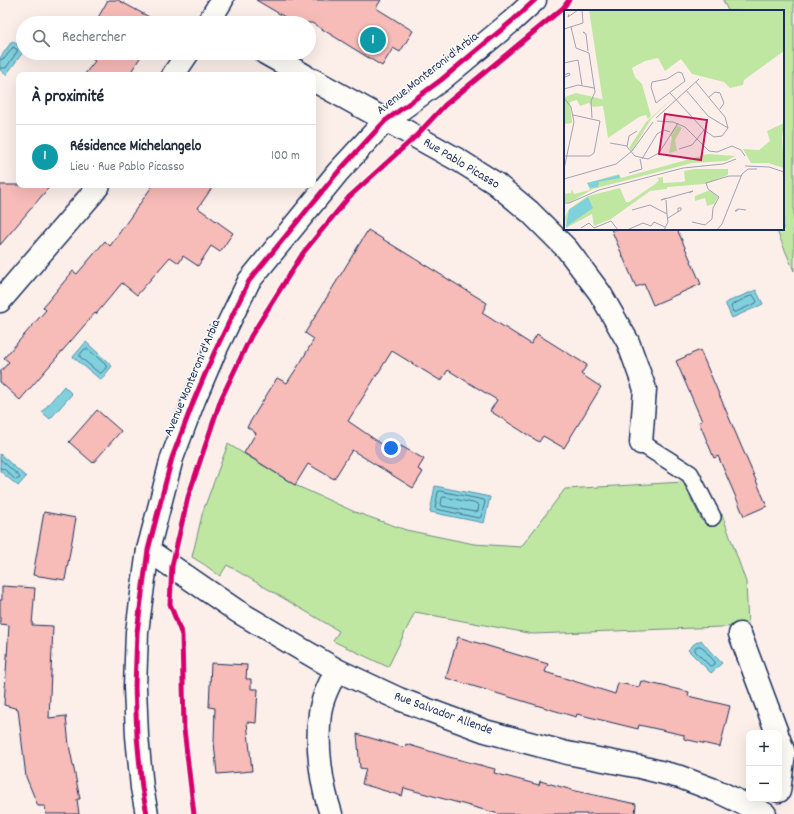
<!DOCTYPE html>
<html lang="fr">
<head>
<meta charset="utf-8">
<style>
	body { margin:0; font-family:Dekko,sans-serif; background:#f2f2f3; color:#1f2937 }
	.controls { position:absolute; right:12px; bottom:12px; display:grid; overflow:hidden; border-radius:8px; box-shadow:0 4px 16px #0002 }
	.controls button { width:36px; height:36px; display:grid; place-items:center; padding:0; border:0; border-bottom:1px solid #e0e1e3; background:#fff; color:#1f2937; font:20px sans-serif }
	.you { position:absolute; left:391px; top:448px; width:14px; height:14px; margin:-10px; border:3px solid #fff; border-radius:50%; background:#1a73e8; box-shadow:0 0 0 6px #1a73e833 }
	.badge { display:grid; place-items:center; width:26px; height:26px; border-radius:50%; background:#c8321e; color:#fff; font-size:13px; font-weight:700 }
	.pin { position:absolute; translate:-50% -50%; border:2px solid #fff; box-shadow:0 1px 4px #0006 }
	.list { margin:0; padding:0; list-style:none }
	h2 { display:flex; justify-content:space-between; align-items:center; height:52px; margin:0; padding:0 16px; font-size:17px }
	h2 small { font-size:13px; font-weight:400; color:#747a83 }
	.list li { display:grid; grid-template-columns:26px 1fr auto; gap:12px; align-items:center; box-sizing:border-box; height:64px; padding:0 16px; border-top:1px solid #e0e1e3 }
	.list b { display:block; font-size:15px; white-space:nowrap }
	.list p { margin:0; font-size:13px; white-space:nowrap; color:#747a83 }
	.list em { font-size:13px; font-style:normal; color:#747a83 }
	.icon { flex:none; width:22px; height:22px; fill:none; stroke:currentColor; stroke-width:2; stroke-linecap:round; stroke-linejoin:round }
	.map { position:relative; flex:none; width:794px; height:814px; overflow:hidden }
	.search { position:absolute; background:#fff; box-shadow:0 4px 16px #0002; left:16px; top:16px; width:300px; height:44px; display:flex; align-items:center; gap:10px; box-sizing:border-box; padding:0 14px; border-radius:22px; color:#747a83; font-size:15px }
	.panel { position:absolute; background:#fff; box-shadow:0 4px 16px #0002; left:16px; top:72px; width:300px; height:116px; border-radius:8px }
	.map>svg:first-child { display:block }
	.green { fill:#c0e7a2; stroke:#6e8b80 }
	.water { fill:#81d1dd; stroke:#5890aa }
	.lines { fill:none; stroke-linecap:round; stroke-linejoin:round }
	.shore { stroke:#447091; stroke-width:1 }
	.building { fill:#f7bbb8; stroke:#1b2f5e }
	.lane-casing { stroke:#1b2f5e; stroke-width:20 }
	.street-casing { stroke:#1b2f5e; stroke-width:25 }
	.lane { stroke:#fdfcf7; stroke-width:17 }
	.street { stroke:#fdfcf7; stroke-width:22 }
	.cycleway-casing { stroke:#fdfcf7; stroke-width:8 }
	.cycleway { stroke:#d6006c; stroke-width:5 }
	.labels { text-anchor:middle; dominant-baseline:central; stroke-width:3; stroke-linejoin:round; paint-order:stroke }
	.street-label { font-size:13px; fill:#1b2f5e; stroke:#fdfcf7 }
	.inset-road { fill:none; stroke:#a2a2b2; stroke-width:1 }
	.view { fill:#c2185b; fill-opacity:0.15; stroke:#c2185b; stroke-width:2 }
	.inset-edge { fill:none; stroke:#1b2f5e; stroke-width:2 }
</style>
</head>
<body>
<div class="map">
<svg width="794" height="814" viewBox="0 0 794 814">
	<rect width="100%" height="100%" fill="#fcefea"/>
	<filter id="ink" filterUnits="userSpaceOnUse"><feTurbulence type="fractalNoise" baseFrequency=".025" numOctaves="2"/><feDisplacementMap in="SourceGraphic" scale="8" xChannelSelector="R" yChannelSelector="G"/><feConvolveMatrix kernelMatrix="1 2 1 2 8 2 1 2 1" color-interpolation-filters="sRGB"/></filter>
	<g filter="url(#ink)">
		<g class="green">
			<polygon points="723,0 794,0 794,271 776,229 783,229 783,11 728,11"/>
			<polygon points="228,444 295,485 355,512 406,530 474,544 521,547 565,489 683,482 702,521 722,514 746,582 748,626 533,634 415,612 388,667 333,641 339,631 227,565 220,576 205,565 192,557 203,511"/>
		</g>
		<g class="water">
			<polygon points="12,41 23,48 23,52 6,75 0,70 0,58"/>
			<polygon points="756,290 763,304 732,318 725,303"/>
			<polygon points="86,342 112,366 101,380 73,357"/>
			<polygon points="64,386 72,394 50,419 42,412"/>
			<polygon points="0,454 26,477 18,486 0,471"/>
			<polygon points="435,486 490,497 484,523 430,512"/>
			<polygon points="701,640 709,650 722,663 711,673 688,650 694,644"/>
		</g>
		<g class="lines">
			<g class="shore">
				<polyline points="0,60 5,58 13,47 18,50 6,68 0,68"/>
				<polygon points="753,295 757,301 756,303 736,312 733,312 731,307 732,305"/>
				<polygon points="85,349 88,349 106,365 106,368 101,373 99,373 80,357 80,355"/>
				<polyline points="0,459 19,476 20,478 16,480 4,469 0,468"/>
				<polygon points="440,491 484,500 485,502 481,517 479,518 436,509 435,508 438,492"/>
				<polygon points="444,497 478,504 479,505 478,511 475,512 442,506 441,504 442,498"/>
				<polygon points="698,646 701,646 715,662 715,664 712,666 710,666 695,651 695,649"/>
			</g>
		</g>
		<g class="building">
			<polygon points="108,0 118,0 160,23 95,23"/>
			<polygon points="256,0 381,0 376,8 413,31 400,52 393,48 382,66 312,23 295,23"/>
			<polygon points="93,53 143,53 129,75 84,75 95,61 90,58"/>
			<polygon points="0,185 51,185 0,245"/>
			<polygon points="153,185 214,185 198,208 233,233 220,252 211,246 198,266 183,256 179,263 170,257 137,295 122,283 96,314 95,313 20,400 0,382 0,372 9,362 4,358 46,310 43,307 73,271 77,274 105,241 110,246"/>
			<polygon points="611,229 677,229 701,284 653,305 644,284 636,287"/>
			<polygon points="368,230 487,303 482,313 531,344 537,334 587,365 581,374 601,387 564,448 543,436 539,442 490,411 497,400 448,370 441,381 392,351 348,421 396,454 401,446 424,459 418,469 423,472 413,488 352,450 334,479 308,464 295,485 244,453 256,433 247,427 277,378 287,383 302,360 314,339 305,333"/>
			<polygon points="700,350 767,506 744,516 718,456 714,458 699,422 702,421 676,361"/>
			<polygon points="97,410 121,431 93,463 69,442"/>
			<polygon points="44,512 76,518 65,580 33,575"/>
			<polygon points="2,586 35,588 32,625 53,626 49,718 66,716 69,745 80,799 77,799 79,814 46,814 45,806 38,806 26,777 18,709 4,705 9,625 0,624 0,600 2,600"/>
			<polygon points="458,637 548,664 545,672 615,694 618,683 639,687 641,681 689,692 688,696 730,706 720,747 684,739 684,735 639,725 638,729 577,714 576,717 446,678"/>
			<polygon points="211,663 247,665 246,679 251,679 251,689 258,689 256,723 247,722 252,771 217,774 214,742 215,708 209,707"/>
			<polygon points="357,734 405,748 406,744 449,757 495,769 494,773 539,785 540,781 576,791 636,804 635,814 499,814 404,788 402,796 362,784 366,769 360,768"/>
		</g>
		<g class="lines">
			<g class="lane-casing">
				<polyline id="lane" points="641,443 690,474 712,517"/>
			</g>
			<g class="street-casing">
				<g id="street">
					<polyline points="208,23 222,0"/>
					<polyline points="265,53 304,75"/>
					<polyline points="173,75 188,53"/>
					<polyline points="313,80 460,161 495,183 530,212 567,249 600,293 628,342 645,389 641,443"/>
					<polyline points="0,301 93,193 99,185"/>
					<polyline points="148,550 237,611 301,649 337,670 399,699 485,731 567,753 640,767 680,777 717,791 765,814"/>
					<polyline points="740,634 777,733"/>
					<polyline points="779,739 784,753 779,791"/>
					<polyline points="147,814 142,788 137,736 135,687 137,632 143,586 148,550 172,458 194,400 215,351 249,281 338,172 385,121 441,80 512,21 535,0"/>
					<path d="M331,814C321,784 316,745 320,713C322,698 329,684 337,670"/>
				</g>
			</g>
			<use href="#lane" class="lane"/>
			<use href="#street" class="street"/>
			<g class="cycleway-casing">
				<g id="cycleway">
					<polyline points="147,814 142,788 137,736 135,687 137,632 143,586 148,550 172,458 194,400 215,351 249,281 338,172 385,121 441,80 512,21 535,0"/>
					<polyline points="194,814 184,729 182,635 170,604 172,566 188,497 221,399 251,336 303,253 349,197 415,137 445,105 563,8 569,0"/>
				</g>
			</g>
			<use href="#cycleway" class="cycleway"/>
		</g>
	</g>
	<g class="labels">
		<g class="street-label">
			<text transform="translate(428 74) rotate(-38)">Avenue Monteroni d'Arbia</text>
			<text transform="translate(461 164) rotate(31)">Rue Pablo Picasso</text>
			<text transform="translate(193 378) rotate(-67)">Avenue Monteroni d'Arbia</text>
			<text transform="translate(443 714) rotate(20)">Rue Salvador Allende</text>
		</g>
	</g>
	<g transform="translate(564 10)">
		<rect width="220" height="220" fill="#fcefea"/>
		<path d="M25,0H220V41L180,70L179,75L166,78L160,72L128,64L117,49L101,61L94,48L81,51L68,58L71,67L78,74L87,106L84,109L82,105L75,107L44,128L39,96L29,97L25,93L16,96L13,90L6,92L8,113L0,114L1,87L12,83L38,89L39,92ZM109,88L87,109L68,141L65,138L82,112ZM220,113L218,128L220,158L204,153H187L179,139L195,140L206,131L203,121ZM113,115L118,118L111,130L113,141L105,143L108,127L106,125ZM144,144L171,146L162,151L128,153L29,179L5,193L0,192V184L7,183L8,179L10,184L26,180L23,173L55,164L57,168ZM131,159H164V165L141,174L103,177V179L86,181L47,209L30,216L28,204L2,218L1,207L5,199L24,186L56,178L62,192H65L91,174L95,170L93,168L99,167V173L118,172L121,171L120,161ZM146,180L154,187L150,194L143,196L141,188L131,191V186Z" fill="#c0e7a2"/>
		<path d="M55,165L56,168L35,172L34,177L26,178L23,173ZM24,187L29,198L2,217L5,200Z" fill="#81d1dd"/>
		<path class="inset-road" d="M5,4L4,7L14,0M7,17L12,38L25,43L31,82L27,91L28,108M0,19L19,13L18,0M21,23L19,22L22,24L24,41M0,53L14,50L18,75M114,62L118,63L121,71L92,93L87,77L88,72L103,69ZM5,63L6,65L1,67L0,65ZM0,79L14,75L30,78M122,80L144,106L164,118M106,83L140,120L150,127L158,126L164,118L161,107L132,72M145,87L151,82L156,83L160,93L156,99M0,88L7,97L10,112L0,159M92,108L135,69M93,111L109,112L121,117L145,141L153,142L168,136L177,140L181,146M73,121L65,126L63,137L71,146L84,149L95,143L114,113M46,133L63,136M115,139L128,135L140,120M0,146H26L30,143L36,111L9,105M78,149L93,124L100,120L106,122M181,156L205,157L220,162M65,163L78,159L76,149M0,169L52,154L68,141L89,112M102,188L97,190L129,181L125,183M102,190L103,204M0,193H5L35,180L119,158L159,154L172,149M174,199L171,201H173L174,199L182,200M68,200L86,195L103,204L104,212L100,220M104,208L117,200V198H114V202M128,212L141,215L148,209L149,198L155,187L144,179L142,173L165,166H177M17,218L25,213L30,218L47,211L54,220M63,220L79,213L87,216L90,212L101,217M153,220L158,214L178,164L184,159H193"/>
		<path class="view" d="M101,104L143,110L137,150L95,144Z"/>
		<rect width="220" height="220" class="inset-edge"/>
	</g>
</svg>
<div class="controls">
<button>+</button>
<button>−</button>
</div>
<div class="you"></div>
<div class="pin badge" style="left:373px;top:40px;background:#0f9aa8">1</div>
<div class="search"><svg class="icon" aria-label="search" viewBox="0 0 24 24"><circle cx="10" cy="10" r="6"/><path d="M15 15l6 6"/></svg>Rechercher</div>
<section class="panel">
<h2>À proximité<small></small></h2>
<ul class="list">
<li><span class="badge" style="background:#0f9aa8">1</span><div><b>Résidence Michelangelo</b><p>Lieu · Rue Pablo Picasso</p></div><em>100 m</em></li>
</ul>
</section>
</div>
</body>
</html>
